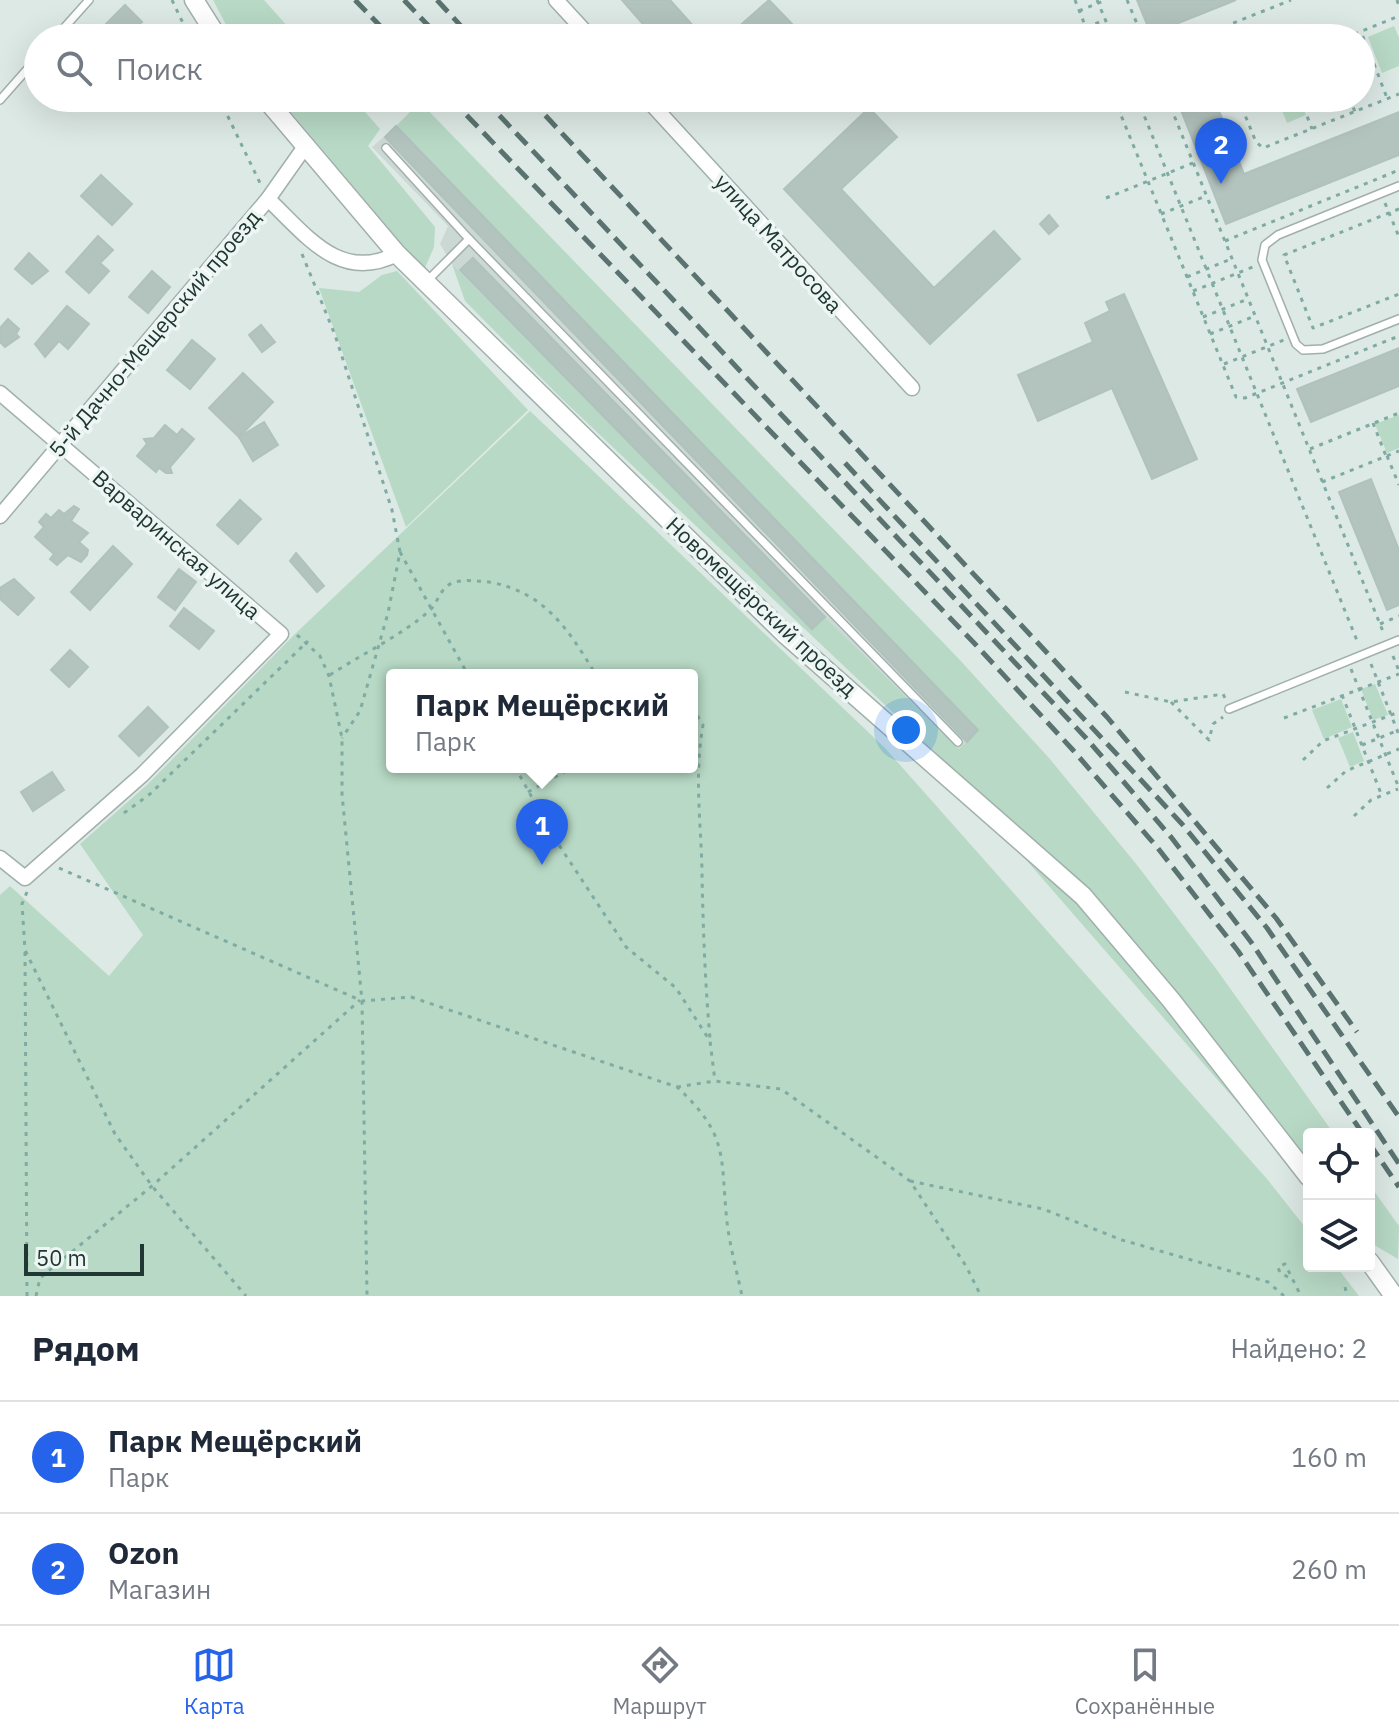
<!DOCTYPE html>
<html lang="ru">
<head>
<meta charset="utf-8">
<style>
	body { margin:0; font-family:"IBM Plex Sans",sans-serif; background:#f6f6f7; color:#1f2937 }
	.controls { position:absolute; right:24px; bottom:24px; display:grid; overflow:hidden; border-radius:8px; box-shadow:0 8px 32px #0002 }
	.controls button { width:72px; height:72px; display:grid; place-items:center; padding:0; border:0; border-bottom:2px solid #e0e1e3; background:#fff; color:#1f2937; font:40px sans-serif }
	.scale { position:absolute; left:24px; bottom:20px; width:120px; box-sizing:border-box; padding-left:8px; border:4px solid #203734; border-top:0; font-size:22px; line-height:28px; white-space:nowrap; color:#203734; -webkit-text-stroke:6px #edf6f3; paint-order:stroke }
	.you { position:absolute; left:906px; top:730px; width:28px; height:28px; margin:-20px; border:6px solid #fff; border-radius:50%; background:#1a73e8; box-shadow:0 0 0 12px #1a73e833 }
	.badge { display:grid; place-items:center; width:52px; height:52px; border-radius:50%; background:#2563eb; color:#fff; font-size:26px; font-weight:700 }
	.pin { position:absolute; translate:-50% -66px; filter:drop-shadow(0 2px 4px #0008) }
	.pin::after { content:''; position:absolute; top:42px; width:28px; height:24px; background:inherit; clip-path:polygon(0 0,100% 0,50% 100%) }
	.popup { position:absolute; left:386px; top:669px; width:312px; height:104px; box-sizing:border-box; display:grid; place-content:center; border-radius:8px; background:#fff; filter:drop-shadow(0 2px 6px #0005); font-size:26px; white-space:nowrap; color:#747a83 }
	.popup b { font-size:30px; color:#1f2937 }
	.popup::after { content:''; position:absolute; left:50%; top:100%; margin-left:-16px; border:16px solid transparent; border-top-color:#fff }
	.list { margin:0; padding:0; list-style:none }
	h2 { display:flex; justify-content:space-between; align-items:center; height:104px; margin:0; padding:0 32px; font-size:34px }
	h2 small { font-size:26px; font-weight:400; color:#747a83 }
	.list li { display:grid; grid-template-columns:52px 1fr auto; gap:24px; align-items:center; box-sizing:border-box; height:112px; padding:0 32px; border-top:2px solid #e0e1e3 }
	.list b { display:block; font-size:30px; white-space:nowrap }
	.list p { margin:0; font-size:26px; white-space:nowrap; color:#747a83 }
	.list em { font-size:26px; font-style:normal; color:#747a83 }
	.icon { flex:none; width:44px; height:44px; fill:none; stroke:currentColor; stroke-width:2; stroke-linecap:round; stroke-linejoin:round }
	.map { position:relative; flex:none; width:1399px; height:1296px; overflow:hidden }
	.search { position:absolute; background:#fff; box-shadow:0 8px 32px #0002; left:24px; right:24px; top:24px; height:88px; display:flex; align-items:center; gap:20px; box-sizing:border-box; padding:0 28px; border-radius:44px; color:#747a83; font-size:30px }
	.sheet { height:328px; background:#fff }
	nav { display:flex; justify-content:space-around; align-items:center; box-sizing:border-box; height:112px; border-top:2px solid #e0e1e3; background:#fff; font-size:22px; color:#747a83 }
	nav a { display:grid; justify-items:center; gap:4px }
	nav .on { color:#2563eb }
	.map>svg:first-child { display:block }
	.built { fill:#ccd8d4 }
	.green { fill:#b7d9c5; fill-rule:evenodd }
	.building { fill:#b3c3be; stroke:#b0c2bd; stroke-width:2 }
	.lines { fill:none; stroke-linecap:round; stroke-linejoin:round }
	.service-casing { stroke:#a1b0ac; stroke-width:10 }
	.minor-casing { stroke:#a1b0ac; stroke-width:17 }
	.tertiary-casing { stroke:#a1b0ac; stroke-width:21 }
	.path { stroke:#7faba3; stroke-width:3; stroke-dasharray:4 6; stroke-linecap:butt }
	.service { stroke:#fff; stroke-width:7 }
	.minor { stroke:#fff; stroke-width:14 }
	.tertiary { stroke:#fff; stroke-width:18 }
	.rail { stroke:#5a7370; stroke-width:5; stroke-dasharray:16 8; stroke-linecap:butt }
	.labels { text-anchor:middle; dominant-baseline:central; stroke-width:7; stroke-linejoin:round; paint-order:stroke }
	.street-label { font-size:22px; fill:#203734; stroke:#edf6f3 }
</style>
</head>
<body>
<div class="map">
<svg width="1399" height="1296" viewBox="0 0 1399 1296">
	<rect width="100%" height="100%" fill="#dde9e5"/>
	<polygon class="built" points="396,126 978,730 959,749 825,617 812,629 452,264 440,244 448,226 372,147"/>
	<g class="green">
		<polygon points="213,0 264,0 298,38 233,38"/>
		<polygon points="1394,26 1399,38 1399,66 1382,73 1368,37"/>
		<polygon points="279,98 353,98 380,129 368,146 435,227 434,247 424,270"/>
		<polygon points="1277,98 1299,98 1306,115 1287,123"/>
		<polygon points="420,102 959,659 1049,758 1137,865 1217,970 1334,1134 1309,1134 1309,1185 921,739 562,399 465,301 452,264 812,629 825,617 959,749 978,731 396,126"/>
		<polygon points="397,271 528,410 406,527 319,288 359,292 382,275"/>
		<path d="M530,411L885,748L1267,1179L1309,1232V1266H1336L1359,1296H0V895L10,886L109,976L143,935L80,844L148,784L295,634ZM392,675H692V767H392Z"/>
		<polygon points="1399,415 1399,448 1387,453 1375,424"/>
		<polygon points="1375,684 1388,715 1373,720 1361,689"/>
		<polygon points="1341,699 1352,727 1324,739 1312,710"/>
		<polygon points="1353,732 1364,761 1350,767 1338,738"/>
		<polygon points="1369,1184 1399,1226 1398,1259 1369,1242"/>
	</g>
	<g class="building">
		<polygon points="622,0 670,0 704,38 655,38"/>
		<polygon points="769,0 793,25 778,38 726,38"/>
		<polygon points="1137,0 1236,0 1151,34"/>
		<polygon points="125,5 142,22 124,38 92,38"/>
		<polygon points="1214,98 1244,174 1399,112 1399,155 1226,224 1181,110"/>
		<polygon points="869,108 897,137 841,189 934,288 994,231 1020,259 930,344 784,189"/>
		<polygon points="396,126 978,730 967,742 385,137"/>
		<polygon points="101,175 132,204 112,225 81,196"/>
		<polygon points="1049,215 1058,226 1049,234 1040,224"/>
		<polygon points="98,236 113,250 100,263 109,271 89,293 66,272"/>
		<polygon points="29,253 48,271 32,284 15,269"/>
		<polygon points="473,258 825,617 812,629 460,270"/>
		<polygon points="152,271 170,287 148,313 129,297"/>
		<polygon points="1124,294 1197,459 1152,479 1112,388 1038,421 1018,375 1093,342 1085,323 1110,311 1106,302"/>
		<polygon points="67,306 89,324 68,349 59,341 45,357 35,344"/>
		<polygon points="8,319 19,329 16,334 19,337 5,347 0,342 0,328"/>
		<polygon points="261,325 275,342 262,352 249,335"/>
		<polygon points="192,340 215,359 190,389 167,370"/>
		<polygon points="1399,348 1399,386 1311,422 1297,389"/>
		<polygon points="243,373 273,402 239,437 209,408"/>
		<polygon points="264,422 278,445 253,461 239,437"/>
		<polygon points="165,425 177,435 182,429 194,439 170,467 172,473 166,473 159,468 156,472 137,456 147,444 144,439 154,438"/>
		<polygon points="1371,479 1399,550 1399,605 1387,610 1339,492"/>
		<polygon points="240,500 261,519 238,544 217,525"/>
		<polygon points="74,506 79,509 71,521 88,533 79,542 88,550 87,555 81,562 68,555 57,565 50,559 54,554 35,537 44,527 39,522 46,514 51,518 59,510 64,514"/>
		<polygon points="113,546 132,564 90,610 71,592"/>
		<polygon points="296,553 324,586 317,592 290,561"/>
		<polygon points="179,569 196,582 175,610 158,597"/>
		<polygon points="14,579 34,598 18,615 0,599 0,588"/>
		<polygon points="184,608 214,631 199,649 170,626"/>
		<polygon points="70,650 88,667 69,687 51,670"/>
		<polygon points="148,707 168,727 139,756 119,736"/>
		<polygon points="52,772 64,790 33,811 21,792"/>
	</g>
	<g class="lines">
		<g class="service-casing">
			<g id="service">
				<polyline points="55,38 89,0"/>
				<polyline points="0,100 38,57"/>
				<polyline points="386,148 469,239 958,742"/>
				<polyline points="1399,186 1278,235 1265,245 1262,260 1296,344 1303,350 1323,349 1399,319"/>
				<polyline points="427,281 469,239"/>
				<polyline points="1229,709 1399,640"/>
			</g>
		</g>
		<g class="minor-casing">
			<g id="minor">
				<polyline points="556,0 591,38"/>
				<polyline points="646,98 912,388"/>
				<path d="M268,199C307,236 340,283 397,254"/>
				<polyline points="0,393 281,634 142,775 25,878 0,858"/>
				<polyline points="0,516 268,199 304,148"/>
			</g>
		</g>
		<g class="tertiary-casing">
			<g id="tertiary">
				<polyline points="194,0 218,38"/>
				<polyline points="265,98 397,254 785,634 1083,896 1171,1000 1309,1177"/>
				<polyline points="1369,1261 1394,1296"/>
			</g>
		</g>
		<g class="path">
			<polyline points="172,0 190,38"/>
			<polyline points="1075,0 1090,38"/>
			<polyline points="1097,0 1113,38"/>
			<polyline points="1127,0 1143,38"/>
			<polyline points="1397,0 1399,6"/>
			<polyline points="1079,11 1106,0"/>
			<polyline points="1086,27 1105,20"/>
			<polyline points="1196,38 1291,0"/>
			<polyline points="1345,38 1399,16"/>
			<polyline points="1374,64 1387,98"/>
			<polyline points="1361,69 1374,64 1361,32"/>
			<polyline points="219,98 261,185"/>
			<polyline points="1114,98 1236,397 1245,398 1399,336"/>
			<polyline points="1137,98 1358,643"/>
			<polyline points="1167,98 1384,634"/>
			<polyline points="1238,98 1256,142 1263,148 1399,94"/>
			<polyline points="1300,98 1312,129"/>
			<polyline points="1350,98 1355,112"/>
			<polyline points="1172,107 1195,98"/>
			<polyline points="1120,111 1153,98"/>
			<polyline points="1106,198 1193,163"/>
			<polyline points="1385,203 1399,237"/>
			<polyline points="1399,209 1284,255 1313,328 1399,294"/>
			<polyline points="1161,214 1206,196"/>
			<polyline points="1225,241 1399,170"/>
			<polyline points="302,254 335,335 392,510 400,552 388,613 360,711 342,738"/>
			<polyline points="1187,277 1231,259"/>
			<polyline points="1193,291 1253,267"/>
			<polyline points="1203,317 1248,299"/>
			<polyline points="1210,334 1255,316"/>
			<polyline points="1224,364 1284,340"/>
			<polyline points="1373,423 1386,456"/>
			<polyline points="1310,449 1399,413"/>
			<polyline points="1387,456 1399,485"/>
			<polyline points="1322,482 1399,451"/>
			<polyline points="400,552 468,675"/>
			<polyline points="1380,624 1399,616"/>
			<polyline points="297,635 320,656 329,676 342,738 342,794 362,1001 367,1296"/>
			<polyline points="1393,656 1399,671"/>
			<polyline points="1371,664 1399,735"/>
			<polyline points="1351,669 1399,788"/>
			<path d="M330,675C360,655 404,634 429,611C439,602 439,589 452,583C462,579 478,581 489,582C545,592 568,629 596,675"/>
			<polyline points="1125,692 1171,702 1223,694 1225,698"/>
			<polyline points="1342,695 1382,796"/>
			<polyline points="1171,702 1209,740 1213,724 1223,717"/>
			<path d="M692,707L703,725C694,775 701,822 702,872C703,928 705,982 710,1038"/>
			<polyline points="1284,718 1399,674"/>
			<polyline points="1362,745 1399,730"/>
			<polyline points="1303,760 1323,741 1399,712"/>
			<polyline points="515,767 557,842 626,947 676,988 710,1041 715,1081"/>
			<polyline points="1327,788 1346,771 1399,749"/>
			<polyline points="528,792 573,767"/>
			<polyline points="124,813 150,794 308,641"/>
			<polyline points="1354,816 1371,800 1398,789"/>
			<path d="M59,868L362,1001L411,997L677,1087C730,1136 720,1157 727,1222C730,1247 737,1272 742,1296"/>
			<polyline points="27,892 22,904 25,950 115,1134 152,1186 246,1296"/>
			<polyline points="25,952 27,1296"/>
			<polyline points="677,1087 715,1081 781,1089 910,1181 966,1266 981,1296"/>
			<polyline points="910,1181 1043,1209 1122,1240 1268,1282 1284,1296"/>
			<polyline points="1288,1277 1280,1273 1278,1267 1285,1264 1301,1296"/>
			<polyline points="1345,1287 1347,1296"/>
			<polyline points="36,1296 40,1278 152,1186 360,1000"/>
		</g>
		<use href="#service" class="service"/>
		<use href="#minor" class="minor"/>
		<use href="#tertiary" class="tertiary"/>
		<g class="rail">
			<polyline points="355,0 392,38"/>
			<polyline points="404,0 440,38"/>
			<polyline points="437,0 472,38"/>
			<polyline points="450,98 976,645 1072,749 1157,847 1238,951 1363,1134"/>
			<polyline points="483,98 1086,738 1171,837 1251,942 1399,1164"/>
			<polyline points="529,98 1107,717 1276,918 1357,1032"/>
			<polyline points="845,463 1182,824 1267,928 1399,1117"/>
			<polyline points="1369,1143 1399,1187"/>
		</g>
	</g>
	<g class="labels">
		<g class="street-label">
			<text transform="translate(779 243) rotate(48)">улица Матросова</text>
			<text transform="translate(154 333) rotate(-50)">5-й Дачно-Мещерский проезд</text>
			<text transform="translate(177 544) rotate(41)">Варваринская улица</text>
			<text transform="translate(762 606) rotate(43)">Новомещёрский проезд</text>
		</g>
	</g>
</svg>
<div class="controls">
<button><svg class="icon" aria-label="locate" viewBox="0 0 24 24"><circle cx="12" cy="12" r="6"/><path d="M12 2v4M12 18v4M2 12h4M18 12h4"/></svg></button>
<button><svg class="icon" aria-label="layers" viewBox="0 0 24 24"><path d="M12 4l9 5-9 5-9-5zM3 14l9 5 9-5"/></svg></button>
</div>
<div class="scale">50 m</div>
<div class="you"></div>
<div class="pin badge" style="left:542px;top:865px">1</div>
<div class="popup"><b>Парк Мещёрский</b>Парк</div>
<div class="pin badge" style="left:1221px;top:184px">2</div>
<div class="search"><svg class="icon" aria-label="search" viewBox="0 0 24 24"><circle cx="10" cy="10" r="6"/><path d="M15 15l6 6"/></svg>Поиск</div>
</div>
<section class="sheet">
<h2>Рядом<small>Найдено: 2</small></h2>
<ul class="list">
<li><span class="badge">1</span><div><b>Парк Мещёрский</b><p>Парк</p></div><em>160 m</em></li>
<li><span class="badge">2</span><div><b>Ozon</b><p>Магазин</p></div><em>260 m</em></li>
</ul>
</section>
<nav>
<a class="on"><svg class="icon" aria-label="map" viewBox="0 0 24 24"><path d="M3 6l6-2 6 2 6-2v14l-6 2-6-2-6 2zM9 4v14M15 6v14"/></svg>Карта</a>
<a><svg class="icon" aria-label="directions" viewBox="0 0 24 24"><path d="M12 3l9 9-9 9-9-9zM9 14v-3h6M13 9l2 2-2 2"/></svg>Маршрут</a>
<a><svg class="icon" aria-label="saved" viewBox="0 0 24 24"><path d="M7 4h10v16l-5-4-5 4z"/></svg>Сохранённые</a>
</nav>
</body>
</html>
